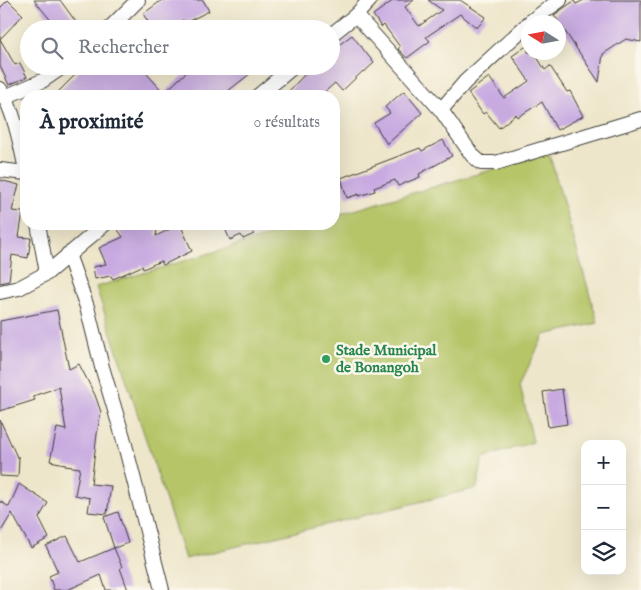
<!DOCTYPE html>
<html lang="fr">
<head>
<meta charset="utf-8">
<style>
	body { margin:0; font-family:"IM FELL English",serif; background:#f2f2f3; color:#1f2937 }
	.controls { position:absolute; right:15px; bottom:15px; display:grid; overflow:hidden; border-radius:10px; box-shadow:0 5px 20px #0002 }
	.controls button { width:45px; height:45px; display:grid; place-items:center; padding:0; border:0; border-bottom:1px solid #e0e1e3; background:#fff; color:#1f2937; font:25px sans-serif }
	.compass { position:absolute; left:521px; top:15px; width:45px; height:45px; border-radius:50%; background:#fff; box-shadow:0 5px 20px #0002; rotate:281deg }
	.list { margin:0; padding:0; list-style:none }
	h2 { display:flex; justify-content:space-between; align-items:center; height:65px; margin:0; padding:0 20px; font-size:21px }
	h2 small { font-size:16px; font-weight:400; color:#747a83 }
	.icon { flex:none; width:28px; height:28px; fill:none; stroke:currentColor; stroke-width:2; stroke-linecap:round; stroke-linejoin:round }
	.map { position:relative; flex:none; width:641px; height:590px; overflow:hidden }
	.search { position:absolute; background:#fff; box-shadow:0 5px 20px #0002; left:20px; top:20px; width:320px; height:55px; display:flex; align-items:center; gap:12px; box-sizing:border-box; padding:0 18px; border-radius:28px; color:#747a83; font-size:19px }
	.panel { position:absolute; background:#fff; box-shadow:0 5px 20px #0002; left:20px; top:90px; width:320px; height:140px; border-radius:20px }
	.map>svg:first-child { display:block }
	.green { fill:#b5c568; stroke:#687042 }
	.building { fill:#c8aae1 }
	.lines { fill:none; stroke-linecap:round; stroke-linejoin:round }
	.street-casing { stroke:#3c3a36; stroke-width:16 }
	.street { stroke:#fff; stroke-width:14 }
	.leisure-dot { fill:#2e9e5b; stroke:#fbf7ec; stroke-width:2 }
	.labels { text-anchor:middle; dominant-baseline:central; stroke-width:5; stroke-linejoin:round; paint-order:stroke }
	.leisure-label { font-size:15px; font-weight:bold; fill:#27864d; stroke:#fbf7ec; text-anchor:start }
</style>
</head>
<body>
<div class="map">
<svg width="641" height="590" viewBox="0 0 641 590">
	<rect width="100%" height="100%" fill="#fbf7ec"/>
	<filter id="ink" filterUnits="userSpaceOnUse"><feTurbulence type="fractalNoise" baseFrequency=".02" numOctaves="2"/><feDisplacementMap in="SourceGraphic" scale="10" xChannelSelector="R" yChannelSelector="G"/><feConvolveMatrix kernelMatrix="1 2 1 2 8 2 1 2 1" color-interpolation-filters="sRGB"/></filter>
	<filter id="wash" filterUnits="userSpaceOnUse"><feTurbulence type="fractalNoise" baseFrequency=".0096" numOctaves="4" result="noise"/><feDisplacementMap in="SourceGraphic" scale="20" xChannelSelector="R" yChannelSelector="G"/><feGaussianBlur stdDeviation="1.12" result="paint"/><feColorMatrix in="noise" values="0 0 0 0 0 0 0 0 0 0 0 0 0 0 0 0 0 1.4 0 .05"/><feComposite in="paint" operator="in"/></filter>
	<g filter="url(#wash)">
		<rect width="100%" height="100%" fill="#eee6ca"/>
		<polygon class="green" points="549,153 598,323 544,335 520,384 533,442 483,458 477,488 185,559 96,287 308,224 334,224 334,216"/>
		<g id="blocks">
			<g class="building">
				<polygon points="8,0 23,15 0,39 15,65 20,63 27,77 9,85 0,66 0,8"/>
				<polygon points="34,0 60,0 81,29 58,29"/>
				<polygon points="162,0 203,0 209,11 185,23 183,20 170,29 153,29 143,14"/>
				<polygon points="394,0 414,0 405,7 419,26 442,10 428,0 460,0 486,17 477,28 460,14 426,37 430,41 407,58 398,49 400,47 384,25 381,27 373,15"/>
				<polygon points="584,0 641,0 641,42 626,39 603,54 599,82 554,15 574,1 576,4"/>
				<polygon points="352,35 374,63 364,72 363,71 342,91 335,83 320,96 284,96 310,69 313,72 318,66 331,66 331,54 340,46 339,45"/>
				<polygon points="528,45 528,52 534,52 545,70 550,66 567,92 570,91 583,116 557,130 542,102 518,117 516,114 499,128 486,112 483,114 468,93 489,77 504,98 529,81 512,56"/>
				<polygon points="84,66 140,66 164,93 193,66 260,66 228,91 232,96 54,96"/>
				<polygon points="404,91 422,113 387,144 374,123 390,113 385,107"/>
				<polygon points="443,140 452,156 419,174 420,177 398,186 395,180 374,188 375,191 359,196 359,194 347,198 341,178 420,148 422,151"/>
				<polygon points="0,180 19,185 12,211 23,212 19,237 31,238 28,258 12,255 9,281 0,283"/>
				<polygon points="114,224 158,224 156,236 180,224 192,251 163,265 161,261 143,269 142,266 113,279 111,276 95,279 93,267 106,264 99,248 123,237"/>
				<polygon points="223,224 268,224 252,231 254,234 243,239 241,235 230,240"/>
				<polygon points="57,310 69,369 79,364 95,395 101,412 97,434 91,484 111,486 107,514 88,512 90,498 75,495 80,468 65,466 65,464 50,461 57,428 66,430 59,387 33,396 35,400 0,411 0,321"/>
				<polygon points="562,389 567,424 548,427 543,392"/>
				<polygon points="0,420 17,457 19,457 18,477 0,476"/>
				<polygon points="19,484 48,503 39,518 49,538 31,548 12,513 0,533 0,501 9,507"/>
				<polygon points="118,512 128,543 114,548 104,517"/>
				<polygon points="67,536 80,562 114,548 122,567 120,568 128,590 106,590 101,575 67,590 54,590 49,576 58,572 46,546"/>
			</g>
		</g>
	</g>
	<g filter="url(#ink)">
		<use href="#blocks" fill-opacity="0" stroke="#3c3a36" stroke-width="1"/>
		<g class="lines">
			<g class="street-casing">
				<g id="street">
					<polyline points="356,15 441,110 472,155 481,163 496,163 641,119"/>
					<polyline points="530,22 560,0"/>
					<polyline points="109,29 138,0"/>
					<polyline points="331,35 356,15 370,0"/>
					<path d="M0,89C14,109 21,146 26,170"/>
					<polyline points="0,96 5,97 42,81 64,66"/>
					<polyline points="258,96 294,66"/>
					<polyline points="441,110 465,82 528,24"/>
					<polyline points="0,170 26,173"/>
					<polyline points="38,224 47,273"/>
					<polyline points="68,254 87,307 102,367 123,437 162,590"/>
					<polyline points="0,292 19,288 47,273 105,224"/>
				</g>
			</g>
			<use href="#street" class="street"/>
		</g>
	</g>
	<circle class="leisure-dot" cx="326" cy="359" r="5"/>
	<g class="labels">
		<g class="leisure-label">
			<text x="336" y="350">Stade Municipal<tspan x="336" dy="17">de Bonangoh</tspan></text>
		</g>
	</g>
</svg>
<div class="controls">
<button>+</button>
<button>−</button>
<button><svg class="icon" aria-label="layers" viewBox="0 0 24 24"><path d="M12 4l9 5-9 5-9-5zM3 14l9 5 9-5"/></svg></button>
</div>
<svg class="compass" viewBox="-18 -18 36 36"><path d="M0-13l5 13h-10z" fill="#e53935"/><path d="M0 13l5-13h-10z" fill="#747a83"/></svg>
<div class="search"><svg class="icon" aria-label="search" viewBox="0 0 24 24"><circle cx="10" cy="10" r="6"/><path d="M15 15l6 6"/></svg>Rechercher</div>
<section class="panel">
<h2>À proximité<small>0 résultats</small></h2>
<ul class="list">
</ul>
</section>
</div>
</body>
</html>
